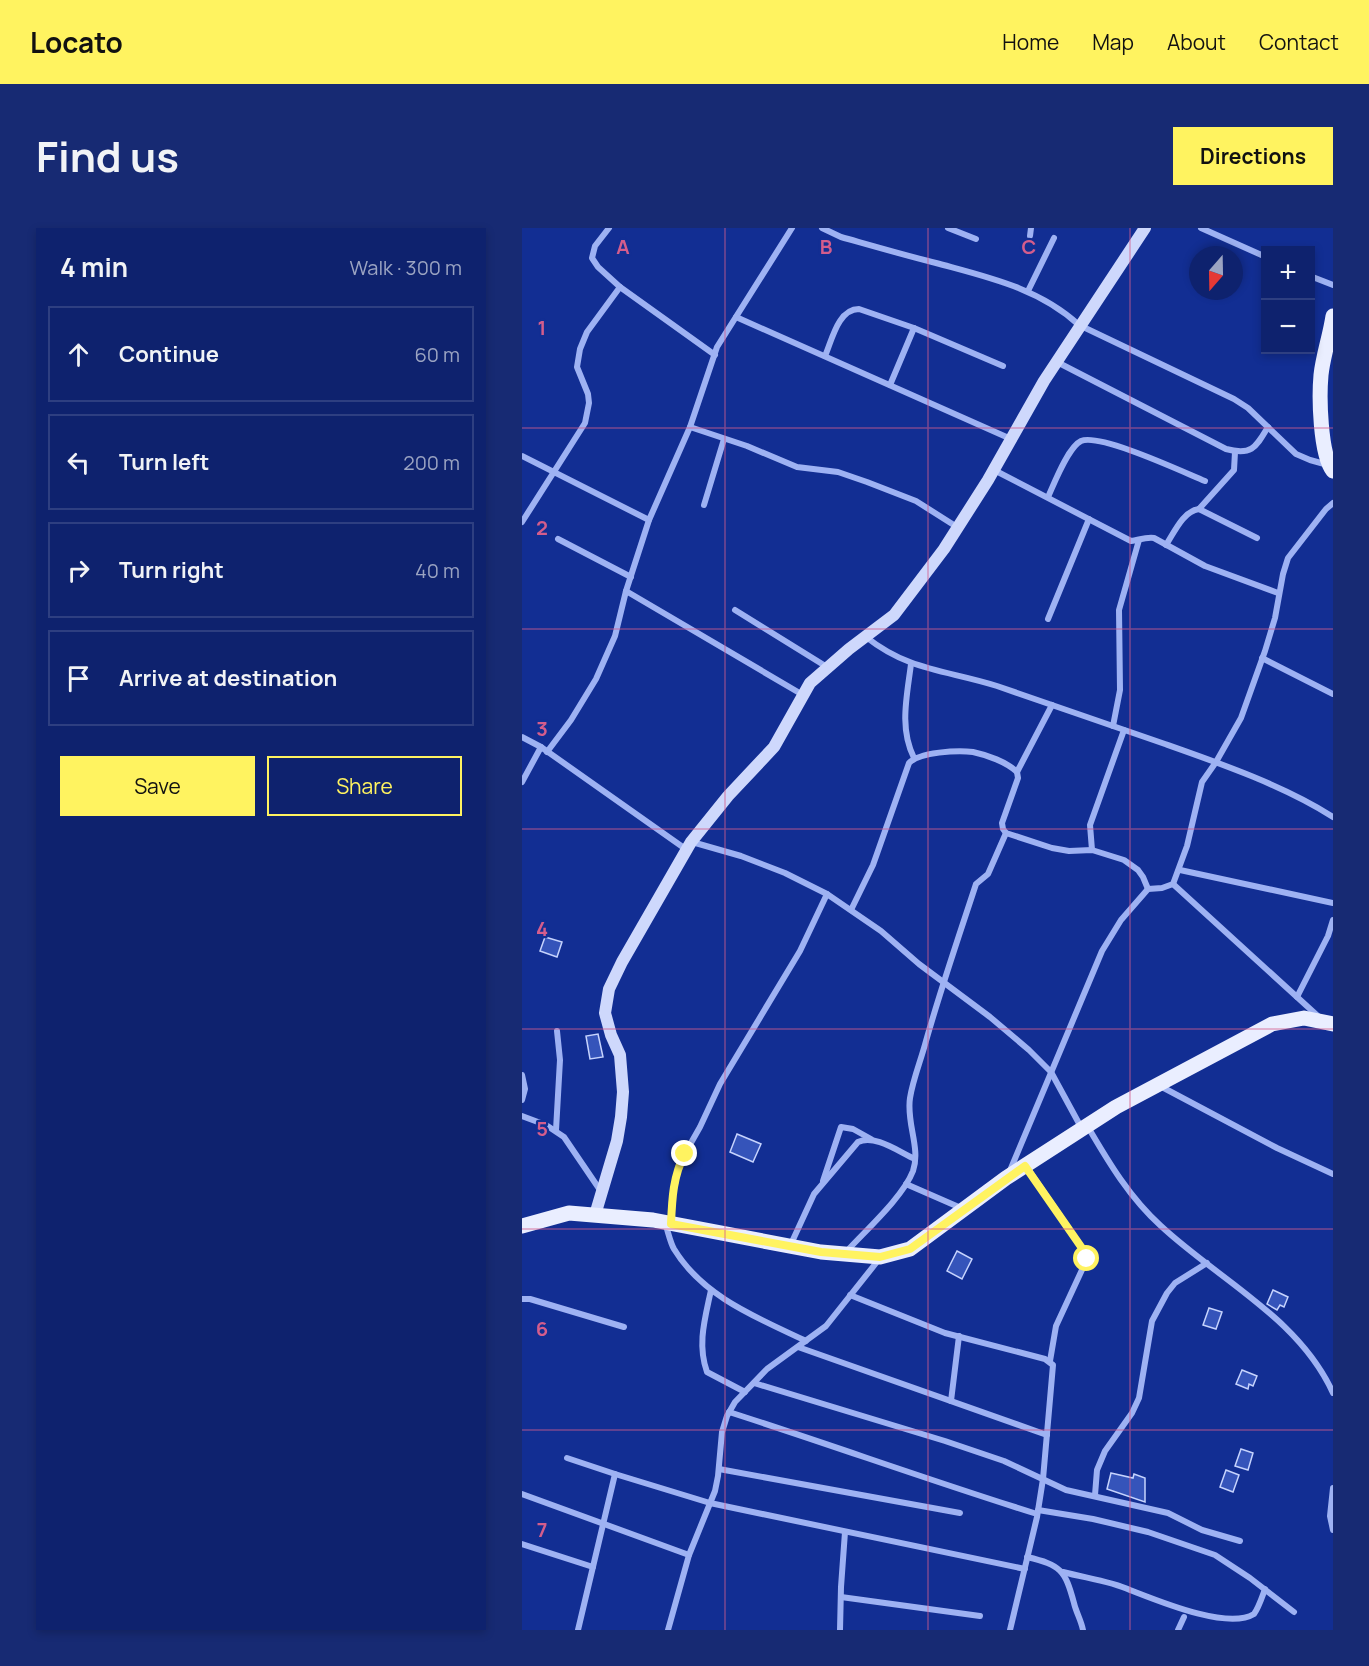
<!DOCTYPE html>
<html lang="en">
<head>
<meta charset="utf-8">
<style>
	body { margin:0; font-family:Manrope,sans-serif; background:#172a73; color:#f1f3f6 }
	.controls { position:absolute; right:18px; top:18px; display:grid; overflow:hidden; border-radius:0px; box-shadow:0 3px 9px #0003 }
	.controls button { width:54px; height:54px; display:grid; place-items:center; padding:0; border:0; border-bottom:2px solid #2e3f81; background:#0e226e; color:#f1f3f6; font:30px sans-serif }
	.compass { position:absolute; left:667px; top:18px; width:54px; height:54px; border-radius:50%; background:#0e226e; box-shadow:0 3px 9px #0003; rotate:200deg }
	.stop { position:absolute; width:18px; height:18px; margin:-14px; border:4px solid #fff360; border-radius:50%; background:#fff }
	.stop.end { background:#fff360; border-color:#fff; box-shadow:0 2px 6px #0008 }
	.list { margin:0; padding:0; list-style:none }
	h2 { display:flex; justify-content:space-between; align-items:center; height:78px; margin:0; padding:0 24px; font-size:26px }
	h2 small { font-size:20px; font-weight:400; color:#9ba4c2 }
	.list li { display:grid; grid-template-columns:39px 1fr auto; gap:18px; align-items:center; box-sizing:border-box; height:96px; margin:0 12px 12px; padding:0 12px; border:2px solid #2e3f81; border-radius:0px }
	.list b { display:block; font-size:22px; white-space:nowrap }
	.list em { font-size:20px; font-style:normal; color:#9ba4c2 }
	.actions { display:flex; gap:12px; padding:18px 24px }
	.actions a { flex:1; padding:14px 0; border:2px solid #fff360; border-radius:0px; text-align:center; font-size:21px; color:#fff360 }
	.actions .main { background:#fff360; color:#111 }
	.icon { flex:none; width:33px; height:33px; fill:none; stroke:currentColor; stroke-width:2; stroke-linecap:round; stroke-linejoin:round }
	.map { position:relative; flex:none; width:811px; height:1402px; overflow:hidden; border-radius:0px }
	header { display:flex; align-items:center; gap:36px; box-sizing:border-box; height:84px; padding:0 30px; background:#fff360; color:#111 }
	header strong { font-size:28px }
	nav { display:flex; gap:33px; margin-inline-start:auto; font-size:21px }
	.intro { display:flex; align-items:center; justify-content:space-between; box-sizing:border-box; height:144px; padding:0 36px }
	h1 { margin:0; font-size:42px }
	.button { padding:15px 27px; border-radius:0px; background:#fff360; color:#111; font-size:21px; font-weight:700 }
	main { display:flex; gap:36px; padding:0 36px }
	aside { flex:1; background:#0e226e; border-radius:0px; box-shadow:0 3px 9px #0003 }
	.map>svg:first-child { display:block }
	.building { fill:#3554ba; stroke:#c6d3fd; stroke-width:1.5 }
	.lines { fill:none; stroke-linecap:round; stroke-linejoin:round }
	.street { stroke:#9eb2f3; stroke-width:6 }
	.secondary { stroke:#ced8fc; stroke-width:12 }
	.primary { stroke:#eaeeff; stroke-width:15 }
	.route { stroke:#fff360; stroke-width:8 }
	.grid { fill:none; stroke:#d45d8c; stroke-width:1.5; stroke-opacity:0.55 }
	.grid-label { font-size:20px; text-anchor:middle; font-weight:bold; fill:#d45d8c; stroke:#122e93; stroke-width:4.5; stroke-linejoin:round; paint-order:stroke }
</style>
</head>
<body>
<header>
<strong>Locato</strong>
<nav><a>Home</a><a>Map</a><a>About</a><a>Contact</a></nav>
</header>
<div class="intro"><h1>Find us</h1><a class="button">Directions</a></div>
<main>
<aside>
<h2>4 min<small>Walk · 300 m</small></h2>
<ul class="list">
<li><svg class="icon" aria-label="ahead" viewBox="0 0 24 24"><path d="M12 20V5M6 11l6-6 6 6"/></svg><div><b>Continue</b></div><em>60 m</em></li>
<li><svg class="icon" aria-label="left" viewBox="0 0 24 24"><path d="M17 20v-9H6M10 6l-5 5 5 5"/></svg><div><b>Turn left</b></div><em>200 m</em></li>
<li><svg class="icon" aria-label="right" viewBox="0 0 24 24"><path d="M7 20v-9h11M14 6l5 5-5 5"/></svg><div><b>Turn right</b></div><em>40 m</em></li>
<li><svg class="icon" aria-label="arrive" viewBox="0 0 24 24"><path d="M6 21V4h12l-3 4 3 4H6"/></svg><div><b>Arrive at destination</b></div></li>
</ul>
<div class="actions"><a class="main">Save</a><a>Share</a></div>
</aside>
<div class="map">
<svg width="811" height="1402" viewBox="0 0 811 1402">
	<rect width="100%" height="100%" fill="#122e93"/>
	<g class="building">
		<polygon points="23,709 40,714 35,729 18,723"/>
		<polygon points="76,806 81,829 68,831 64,808"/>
		<polygon points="215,906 239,916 231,934 208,924"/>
		<polygon points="435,1023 450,1031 440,1051 425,1043"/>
		<polygon points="751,1062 766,1069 762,1079 758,1077 755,1082 745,1076"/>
		<polygon points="687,1080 700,1084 694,1101 681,1097"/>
		<polygon points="720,1142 735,1148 731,1158 727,1156 726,1161 714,1156"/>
		<polygon points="719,1221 731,1225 726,1242 713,1238"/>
		<polygon points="704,1242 717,1247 711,1264 698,1259"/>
		<polygon points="589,1245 611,1250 612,1246 623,1250 623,1274 585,1261"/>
	</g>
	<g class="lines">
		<g class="street">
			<polyline points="87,0 73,18 70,30 76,39 98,59 193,127"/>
			<path d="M300,0L319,9C351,18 382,27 414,35C465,49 517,60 557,97L712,171L726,180L774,226L788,232L806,237"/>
			<polyline points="426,0 454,11"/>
			<polyline points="679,0 744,29"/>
			<polyline points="508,8 509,0"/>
			<polyline points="788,48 811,57"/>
			<polyline points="506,63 532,10"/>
			<polyline points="214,89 489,211"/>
			<path d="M303,128C310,112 316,81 337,81L392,100L481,138"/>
			<path d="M535,134L704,221C730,228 734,219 746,199"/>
			<polyline points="368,157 392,100"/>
			<polyline points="168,199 225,218 275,239 316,244 345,254 394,273 435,299"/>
			<polyline points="0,228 127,292"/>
			<path d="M472,242L609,313C617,312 623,309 632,310L683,338L756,365"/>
			<path d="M526,269C532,256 546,219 559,213C578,205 661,244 683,253"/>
			<polyline points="182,277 202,211"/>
			<polyline points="677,281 712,242 713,224"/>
			<polyline points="0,294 63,195 67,175 66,166 55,139 58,121 65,104 98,59"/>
			<polyline points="36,311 109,349"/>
			<path d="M644,317C652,305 661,283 677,281L735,310"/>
			<polyline points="104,363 281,467"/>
			<polyline points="213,382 305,439"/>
			<polyline points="526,391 567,291"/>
			<path d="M344,409C387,443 424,442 475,458C531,477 587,497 643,516C697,535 763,558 811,589"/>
			<polyline points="740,430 811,466"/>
			<path d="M389,436C385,468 377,500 392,530"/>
			<polyline points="591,498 598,462 597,382 617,312"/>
			<polyline points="0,509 19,519 165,622"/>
			<polyline points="25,524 49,492 74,451 93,408 104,363 127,292 168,199 195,119 270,0"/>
			<polyline points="495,544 530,477"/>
			<polyline points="0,554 19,519"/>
			<polyline points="170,614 219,628 263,645 305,666 359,703 397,736 468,789 507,822 529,844 560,901"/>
			<polyline points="570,622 568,597 602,502"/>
			<polyline points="658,642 811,675"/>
			<polyline points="651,656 798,790"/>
			<path d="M329,682L351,637L387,535C397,524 436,522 451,524C465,527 485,534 495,544L496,550L480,595L481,601L484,605L530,620L547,623L570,622L602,632L616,642L621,649L626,661"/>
			<polyline points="775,769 806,708 811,692"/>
			<polyline points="0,847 3,861 0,872"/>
			<polyline points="638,858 755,920 811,946"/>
			<polyline points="0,888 24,897 42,909 78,962"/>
			<path d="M566,899C587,935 608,970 639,998C697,1052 777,1090 811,1165"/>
			<polyline points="34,902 38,832 35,803"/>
			<polyline points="504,938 562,1023 565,1031 534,1098 528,1133"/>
			<polyline points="487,945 580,723 599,692 626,661 640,660 651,656 665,618 680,554 694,534 719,490 743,423 753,390 761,346 766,330 804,281 811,275"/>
			<polyline points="301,953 319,899 331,901 349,911"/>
			<polyline points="384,956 439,980"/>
			<path d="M143,995C146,1003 148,1014 152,1021C181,1069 236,1090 284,1113"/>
			<polyline points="149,995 150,972 157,936 178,899 198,856 278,723 305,666"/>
			<path d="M269,1016L292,966L336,914C353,906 377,924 393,931"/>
			<path d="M324,1024C344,1002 381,969 391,943C399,920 384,895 388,870C391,851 399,832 404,813C419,760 437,708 454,656L466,646L484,605"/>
			<path d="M189,1062C183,1091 175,1116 185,1144L223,1164"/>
			<polyline points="328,1067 423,1105 523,1131 531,1137 521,1251 515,1289 488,1402"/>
			<polyline points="0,1071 8,1071 102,1099"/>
			<polyline points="276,1119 525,1207"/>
			<polyline points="232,1155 423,1213 482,1233 544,1262 646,1285 680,1302 718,1313"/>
			<polyline points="429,1173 437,1108"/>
			<path d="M207,1184C310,1217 412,1254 515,1286"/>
			<polyline points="45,1230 93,1246 188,1275 503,1341"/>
			<polyline points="197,1241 438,1285"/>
			<polyline points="811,1260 808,1288 811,1302"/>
			<polyline points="0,1266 167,1327"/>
			<polyline points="573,1267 575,1242 583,1223 610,1185 617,1170 630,1093 645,1065 653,1055 685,1035"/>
			<polyline points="516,1282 571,1291 626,1304 693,1327 728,1350 772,1384"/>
			<polyline points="0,1316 71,1339"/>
			<path d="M505,1329C539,1337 543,1342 552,1375C554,1384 559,1392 561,1402"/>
			<path d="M541,1344C563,1350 588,1353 608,1362C639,1374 706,1402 732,1386C737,1379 740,1369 743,1361"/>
			<polyline points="319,1369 458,1388"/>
			<polyline points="56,1402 93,1246"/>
			<polyline points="146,1402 167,1327 193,1263 196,1248 200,1204 205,1188 213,1174 245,1141 304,1098 358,1030"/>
			<polyline points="318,1402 319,1359 323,1304"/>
			<polyline points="656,1402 662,1389"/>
		</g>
		<polyline class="secondary" points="73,987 95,913 99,889 101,864 98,827 89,807 83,785 87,761 100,734 169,614 206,568 252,519 288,455 327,421 372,387 422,321 466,252 522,153 623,0"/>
		<g class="primary">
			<path d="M811,88C808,108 801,128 799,147C797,169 798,226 811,243"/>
			<polyline points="0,998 47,985 131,992 299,1024 358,1029 388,1021 484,950 594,879 750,796 782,790 811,796"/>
		</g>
	</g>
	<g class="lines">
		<path class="route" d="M163,926C151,947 150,972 149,996L299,1024L358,1029L388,1021L503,938L562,1023L565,1031"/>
	</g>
	<path class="grid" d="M203,0V1402M406,0V1402M608,0V1402M0,200H811M0,401H811M0,601H811M0,801H811M0,1001H811M0,1202H811"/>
	<g class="grid-label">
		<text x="101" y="26">A</text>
		<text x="304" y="26">B</text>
		<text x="507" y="26">C</text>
		<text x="20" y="107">1</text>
		<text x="20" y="307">2</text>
		<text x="20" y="508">3</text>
		<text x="20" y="708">4</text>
		<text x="20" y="908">5</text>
		<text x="20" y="1108">6</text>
		<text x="20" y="1309">7</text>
	</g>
</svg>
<div class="controls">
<button>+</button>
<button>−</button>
</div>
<svg class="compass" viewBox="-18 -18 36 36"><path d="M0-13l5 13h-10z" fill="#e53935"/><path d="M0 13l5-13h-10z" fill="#9ba4c2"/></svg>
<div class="stop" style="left:565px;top:1031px"></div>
<div class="stop end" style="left:163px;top:926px"></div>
</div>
</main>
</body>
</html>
